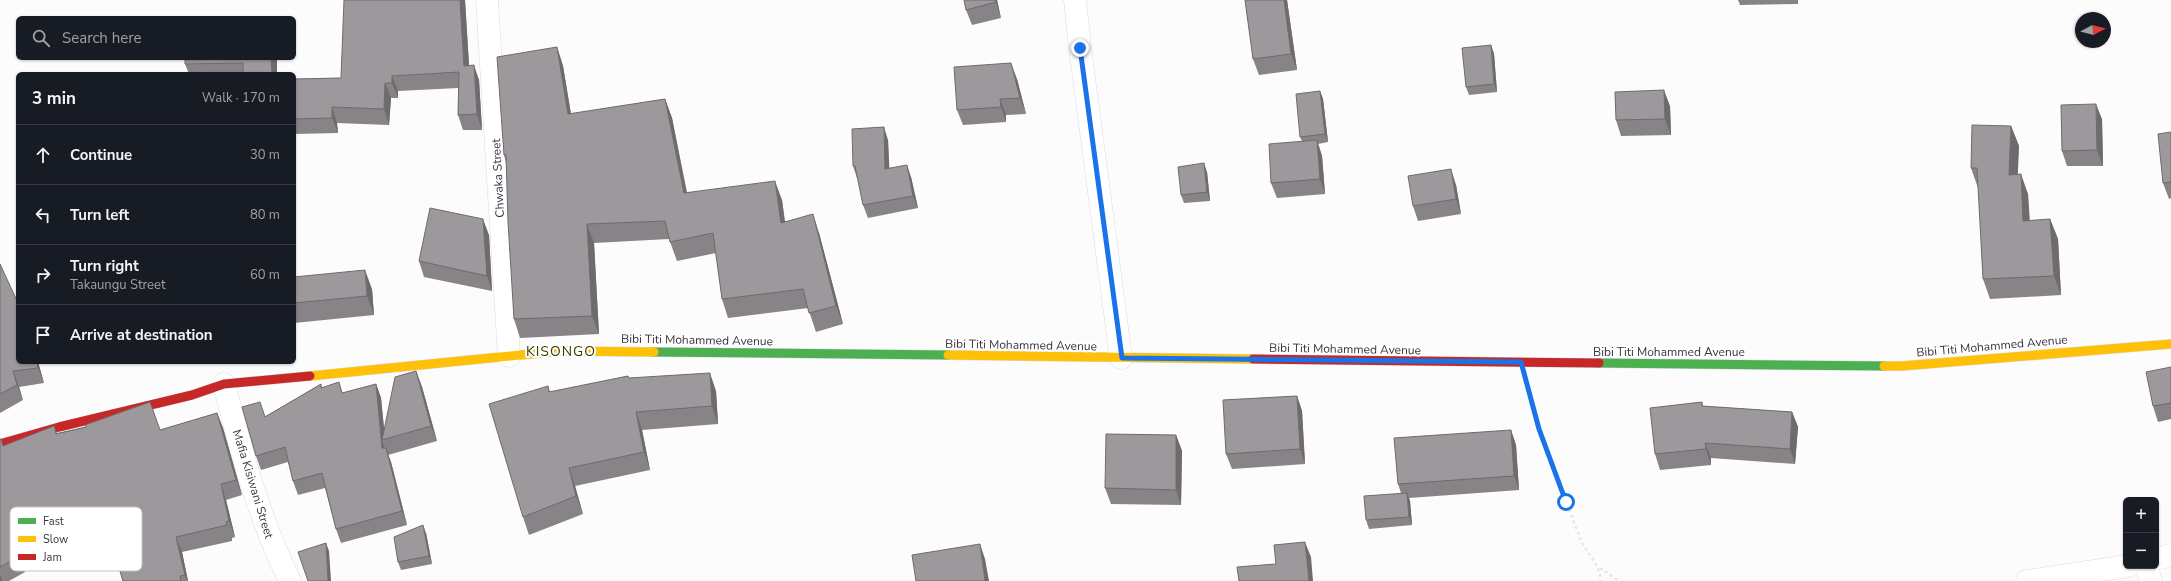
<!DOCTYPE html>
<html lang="en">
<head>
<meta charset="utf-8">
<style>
	body { margin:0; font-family:"Nunito Sans",sans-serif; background:#242831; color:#f1f3f6 }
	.controls { position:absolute; right:12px; bottom:12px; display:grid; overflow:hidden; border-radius:6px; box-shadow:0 1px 3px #0004 }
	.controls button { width:36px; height:36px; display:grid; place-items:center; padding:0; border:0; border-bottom:1px solid #363941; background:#171b24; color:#f1f3f6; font:20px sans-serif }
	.compass { position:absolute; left:2075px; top:12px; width:36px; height:36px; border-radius:50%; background:#171b24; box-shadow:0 1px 3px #0004; rotate:83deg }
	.stop { position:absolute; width:12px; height:12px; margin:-9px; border:3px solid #1a73e8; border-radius:50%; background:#fff }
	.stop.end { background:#1a73e8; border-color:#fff; box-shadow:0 1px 4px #0008 }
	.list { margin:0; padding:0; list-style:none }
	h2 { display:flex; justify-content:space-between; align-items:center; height:52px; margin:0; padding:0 16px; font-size:17px }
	h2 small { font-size:13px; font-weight:400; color:#9ea1a6 }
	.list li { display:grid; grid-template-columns:26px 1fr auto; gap:12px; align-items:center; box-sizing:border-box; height:60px; padding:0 16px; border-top:1px solid #363941 }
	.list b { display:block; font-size:15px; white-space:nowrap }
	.list p { margin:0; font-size:13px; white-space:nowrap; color:#9ea1a6 }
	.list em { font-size:13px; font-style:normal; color:#9ea1a6 }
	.icon { flex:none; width:22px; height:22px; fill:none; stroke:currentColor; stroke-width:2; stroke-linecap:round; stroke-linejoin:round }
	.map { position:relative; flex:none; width:2171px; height:581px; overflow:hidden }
	.search { position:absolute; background:#171b24; box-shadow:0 1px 3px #0004; left:16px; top:16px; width:280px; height:44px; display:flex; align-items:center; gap:10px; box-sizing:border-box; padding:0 14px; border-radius:6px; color:#9ea1a6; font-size:15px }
	.panel { position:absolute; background:#171b24; box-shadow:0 1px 3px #0004; left:16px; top:72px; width:280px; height:292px; border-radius:6px }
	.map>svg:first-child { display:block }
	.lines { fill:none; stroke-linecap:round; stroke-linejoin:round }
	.street-casing { stroke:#dedae2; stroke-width:23 }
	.fast-casing { stroke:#dedae2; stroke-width:10 }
	.slow-casing { stroke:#dedae2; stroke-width:10 }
	.jam-casing { stroke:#dedae2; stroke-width:10 }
	.path { stroke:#e7e7e8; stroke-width:2.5; stroke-dasharray:3 3; stroke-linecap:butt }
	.street { stroke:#fff; stroke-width:22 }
	.fast { stroke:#4caf50; stroke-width:9 }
	.slow { stroke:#ffc107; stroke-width:9 }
	.jam { stroke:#c62828; stroke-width:9 }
	.wall { fill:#878386 }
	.shaded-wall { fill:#6e6a6d }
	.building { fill:#9d989c; stroke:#6e6a6d }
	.route { stroke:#1a73e8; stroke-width:5 }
	.labels { text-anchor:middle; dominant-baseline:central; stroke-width:4; stroke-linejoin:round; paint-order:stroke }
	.street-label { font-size:12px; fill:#393340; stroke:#fff }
	.quarter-label { font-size:14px; letter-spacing:1px; fill:#333c00; stroke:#fff }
	.key { fill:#fff; stroke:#c4c2c6; stroke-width:1 }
	.key-label { font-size:11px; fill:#393340 }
</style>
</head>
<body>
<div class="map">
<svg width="2171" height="581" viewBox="0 0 2171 581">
	<rect width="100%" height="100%" fill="#fcfcfc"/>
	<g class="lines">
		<g class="street-casing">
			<g id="street">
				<polyline points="487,0 509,356"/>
				<polyline points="1075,0 1080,48 1121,358"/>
				<path d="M224,384C242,454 258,516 290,581"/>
				<polyline points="2156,559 2171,555"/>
				<polyline points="2146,566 2151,581"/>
				<polyline points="2027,581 2128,566"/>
			</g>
		</g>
		<g class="fast-casing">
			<g id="fast">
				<polyline points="654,352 948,355"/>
				<polyline points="1599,363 1884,366"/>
			</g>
		</g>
		<g class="slow-casing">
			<g id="slow">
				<polyline points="948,355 1253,359"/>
				<polyline points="1884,366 1902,366 2171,344"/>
				<polyline points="310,376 561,351 654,352"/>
			</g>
		</g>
		<g class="jam-casing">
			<g id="jam">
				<polyline points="1253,359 1599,363"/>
				<polyline points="0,444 59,427 192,395 224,384 310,376"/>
			</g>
		</g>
		<g class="path">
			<path d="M1529,390C1543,440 1561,489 1580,538C1587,556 1598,559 1601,581"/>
			<polyline points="1600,568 1619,581"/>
		</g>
		<use href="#street" class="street"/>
		<use href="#fast" class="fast"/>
		<use href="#slow" class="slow"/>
		<use href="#jam" class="jam"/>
	</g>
	<g class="wall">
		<polygon points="465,0 469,65 479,80 482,130 463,130 458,115 458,88 398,91 398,98 391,98 389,125 337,123 338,133 294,134 294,79 341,78"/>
		<polygon points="997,0 1001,18 972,25 966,10"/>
		<polygon points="1245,0 1287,0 1297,70 1259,75 1253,59"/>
		<polygon points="1738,0 1798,0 1798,4 1740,5"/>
		<polygon points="1491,45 1494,54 1497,92 1469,95 1466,87"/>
		<polygon points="557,47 563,66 571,114 665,99 672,118 687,192 782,200 785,221 819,233 843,324 816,332 808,308 728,318 722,299 716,253 677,261 669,239 594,243 599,334 520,338 514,319 506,163 504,155"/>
		<polygon points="185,58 277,58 277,74 189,74 185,64"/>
		<polygon points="1017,79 1026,114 1006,115 1006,122 963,125 957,110"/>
		<polygon points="1320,91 1323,99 1328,142 1318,144 1322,156 1325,194 1277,198 1271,183 1302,141 1300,137"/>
		<polygon points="1670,106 1671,135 1621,136 1616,120"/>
		<polygon points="2102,119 2103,166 2067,166 2062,151"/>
		<polygon points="2011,126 2019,146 2017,174 2028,194 2030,221 2050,219 2058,239 2061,295 1990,299 1983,279 1979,188 1978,188 1971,168"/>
		<polygon points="2171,132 2171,198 2169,199 2163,183"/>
		<polygon points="888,140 889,168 911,177 918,208 868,218 863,205 858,178 857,178 853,166"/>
		<polygon points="1207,172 1210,201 1184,203 1181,195"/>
		<polygon points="1456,185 1461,214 1418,221 1413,206"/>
		<polygon points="489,235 492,291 424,277 419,261"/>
		<polygon points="0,264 38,362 44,383 19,387 23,400 0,413"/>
		<polygon points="294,277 372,289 374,315 294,323"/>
		<polygon points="2171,367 2171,419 2158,422 2153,406"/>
		<polygon points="416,371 422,387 437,441 388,455 391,462 407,525 341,543 336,529 325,488 298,495 293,481 288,462 261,470 256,456 266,416 321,384 322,388 343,393 376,384 381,398 384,428"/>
		<polygon points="628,376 629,378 716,391 718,424 642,430 650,470 575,486 583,514 529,535 523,517 548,386 550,392"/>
		<polygon points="1297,396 1302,411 1305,464 1232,469 1226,454"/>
		<polygon points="1702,402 1703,406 1792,412 1798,427 1795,464 1711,458 1711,465 1660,470 1655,454"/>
		<polygon points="217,413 223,428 242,495 226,500 235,537 232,538 232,541 182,552 188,581 123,581 111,541 96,548 92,538 23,566 25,572 9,581 0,581 0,439 3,446 54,426 57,433 86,427 160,430"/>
		<polygon points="1511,430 1516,445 1519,490 1409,498 1410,501 1412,525 1369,529 1366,520 1401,493 1398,484"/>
		<polygon points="1176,435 1182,451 1181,505 1111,504 1105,488"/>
		<polygon points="426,533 432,564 401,570 398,562"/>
	</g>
	<g class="shaded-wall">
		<polygon points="460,0 465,0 470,82 464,66"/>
		<polygon points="995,0 997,0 1001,18 996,2"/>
		<polygon points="1284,0 1287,0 1297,70 1291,54"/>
		<polygon points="1491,45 1494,54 1497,92 1494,84"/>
		<polygon points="557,47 563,66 574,133 568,114"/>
		<polygon points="271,58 277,58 277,74 272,74"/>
		<polygon points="1011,63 1017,79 1026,114 1020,98"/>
		<polygon points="474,65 479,80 482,130 477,114"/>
		<polygon points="392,76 398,91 398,98 392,83"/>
		<polygon points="385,83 391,98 389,125 384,109"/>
		<polygon points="1664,90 1670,106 1671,135 1665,119"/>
		<polygon points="1320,91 1323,99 1328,142 1325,134"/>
		<polygon points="665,99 672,118 690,211 684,193"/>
		<polygon points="1000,99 1006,115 1006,122 1001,107"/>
		<polygon points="2096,104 2102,119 2103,166 2097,150"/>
		<polygon points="332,107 337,123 338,133 332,118"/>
		<polygon points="2011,126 2019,146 2017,194 2009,175"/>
		<polygon points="884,127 888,140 890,182 885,169"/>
		<polygon points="1317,140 1322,156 1325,194 1320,179"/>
		<polygon points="1204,163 1207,172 1210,201 1207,192"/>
		<polygon points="907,165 911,177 918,208 913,196"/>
		<polygon points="1451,169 1456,185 1461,214 1456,199"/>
		<polygon points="2021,174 2028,194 2030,240 2023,221"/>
		<polygon points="775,181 782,200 787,241 781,223"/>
		<polygon points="813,214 819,233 843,324 836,306"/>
		<polygon points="483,219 489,235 492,291 487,276"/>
		<polygon points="2050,219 2058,239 2061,295 2054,276"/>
		<polygon points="587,224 594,243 599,334 592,316"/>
		<polygon points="365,270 372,289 374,315 367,296"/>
		<polygon points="37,362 38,362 44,383 38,368"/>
		<polygon points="13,371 19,387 23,400 17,385"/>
		<polygon points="416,371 422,387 437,441 431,426"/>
		<polygon points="710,373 716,391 718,424 712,406"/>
		<polygon points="376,384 381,398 385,439 382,440 386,454 382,448"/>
		<polygon points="1297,396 1302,411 1305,464 1300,449"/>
		<polygon points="636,412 642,430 650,470 644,452"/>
		<polygon points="1792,412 1798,427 1795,464 1790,449"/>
		<polygon points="217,413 223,428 242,495 236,480"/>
		<polygon points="1511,430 1516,445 1519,490 1514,476"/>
		<polygon points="1176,435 1182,451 1181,505 1176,490"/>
		<polygon points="1705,443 1711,458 1711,465 1706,449"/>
		<polygon points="386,448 391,462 407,525 402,511"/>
		<polygon points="569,468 575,486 583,514 576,496"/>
		<polygon points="221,484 226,500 235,537 229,521"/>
		<polygon points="1407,493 1410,501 1412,525 1409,517"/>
		<polygon points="423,525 426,533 432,564 429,556"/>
		<polygon points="176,537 182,552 188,581 187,581 185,575"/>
		<polygon points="1305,542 1311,557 1313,581 1309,581"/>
		<polygon points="326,543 329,551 331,581 328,581"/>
		<polygon points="980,544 985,559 989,581 985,581"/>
		<polygon points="0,574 2,581 0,581"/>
	</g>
	<g class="building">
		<polygon points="344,0 460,0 464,66 474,65 477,114 458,115 459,72 392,76 392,83 385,83 384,109 332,107 332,118 294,119 294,79 341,78"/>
		<polygon points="964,0 995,0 996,2 966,10"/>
		<polygon points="1245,0 1284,0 1291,54 1253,59"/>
		<polygon points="1491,45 1494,84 1466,87 1462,48"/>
		<polygon points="557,47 568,114 665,99 684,193 775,181 781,223 813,214 836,306 809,313 803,289 722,299 713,233 670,242 665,221 587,224 592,316 514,319 508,222 506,155 504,155 497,57"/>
		<polygon points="185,58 271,58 272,74 243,74 243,63 185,64"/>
		<polygon points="1011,63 1020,98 1000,99 1001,107 957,110 954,67"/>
		<polygon points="1664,90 1665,119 1616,120 1615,92"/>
		<polygon points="1320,91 1325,134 1300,137 1296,94"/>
		<polygon points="2096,104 2097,150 2062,151 2061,105"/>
		<polygon points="1972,125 2011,126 2009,175 2021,174 2023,221 2050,219 2054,276 1983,279 1977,168 1971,168"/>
		<polygon points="884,127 885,169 907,165 913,196 863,205 855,166 853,166 852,129"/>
		<polygon points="2171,132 2171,182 2163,183 2158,134"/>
		<polygon points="1317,140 1320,179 1271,183 1269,144"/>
		<polygon points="1204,163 1207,192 1181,195 1178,167"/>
		<polygon points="1451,169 1456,199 1413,206 1408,176"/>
		<polygon points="430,208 483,219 487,276 419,261"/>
		<polygon points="0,264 18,303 18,362 37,362 38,368 13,371 17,385 0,394"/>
		<polygon points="365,270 367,296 294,303 294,277"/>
		<polygon points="2171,367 2171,403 2153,406 2146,372"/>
		<polygon points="416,371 431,426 382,440 395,377"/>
		<polygon points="710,373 712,406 636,412 644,452 569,468 576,496 523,517 489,404 548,386 549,392 628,376 629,378"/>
		<polygon points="339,382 342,393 376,384 382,448 386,448 402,511 336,529 322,473 293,481 285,447 256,456 242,407 260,402 265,417 321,384 321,388"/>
		<polygon points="1297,396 1300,449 1226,454 1223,400"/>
		<polygon points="150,402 160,430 217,413 236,480 221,484 229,521 226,522 227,525 176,537 185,575 180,576 181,581 123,581 106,525 90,532 87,522 16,551 19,556 0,567 0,439 1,439 3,446 54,426 56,434 86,427 85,425"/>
		<polygon points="1702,402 1702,406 1792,412 1790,449 1705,443 1706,449 1655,454 1650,408"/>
		<polygon points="1511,430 1514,476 1398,484 1394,438"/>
		<polygon points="1106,434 1176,435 1176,490 1105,488"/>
		<polygon points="1407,493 1409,517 1366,520 1364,496"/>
		<polygon points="423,525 429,556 398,562 394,537"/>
		<polygon points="1305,542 1309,581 1239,581 1237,567 1276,564 1274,545"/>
		<polygon points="326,543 328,581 308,581 298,552"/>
		<polygon points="980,544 985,581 916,581 912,555"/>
	</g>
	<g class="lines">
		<polyline class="route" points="1080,48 1122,358 1521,362 1539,429 1566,502"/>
	</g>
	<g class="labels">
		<g class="street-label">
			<text transform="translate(498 178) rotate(-93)">Chwaka Street</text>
			<text transform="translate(697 340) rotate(1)">Bibi Titi Mohammed Avenue</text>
			<text transform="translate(1021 345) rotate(1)">Bibi Titi Mohammed Avenue</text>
			<text transform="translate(1992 346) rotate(-5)">Bibi Titi Mohammed Avenue</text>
			<text transform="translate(1345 349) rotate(1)">Bibi Titi Mohammed Avenue</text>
			<text x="1669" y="352">Bibi Titi Mohammed Avenue</text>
			<text transform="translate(253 484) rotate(73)">Mafia Kisiwani Street</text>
		</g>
		<g class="quarter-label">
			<text x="561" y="351">KISONGO</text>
		</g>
	</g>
	<rect x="10" y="507" width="132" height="64" rx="6" class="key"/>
	<rect x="18" y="518" width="18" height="6" fill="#4caf50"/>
	<rect x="18" y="536" width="18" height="6" fill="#ffc107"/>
	<rect x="18" y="554" width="18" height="6" fill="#c62828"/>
	<g class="key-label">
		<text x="43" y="525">Fast</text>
		<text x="43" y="543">Slow</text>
		<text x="43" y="561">Jam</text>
	</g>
</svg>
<div class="controls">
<button>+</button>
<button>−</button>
</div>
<svg class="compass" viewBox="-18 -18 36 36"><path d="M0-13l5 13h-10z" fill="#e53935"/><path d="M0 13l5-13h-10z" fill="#9ea1a6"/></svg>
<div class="stop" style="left:1566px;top:502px"></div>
<div class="stop end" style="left:1080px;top:48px"></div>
<div class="search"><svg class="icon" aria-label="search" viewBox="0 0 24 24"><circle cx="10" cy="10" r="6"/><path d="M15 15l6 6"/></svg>Search here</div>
<section class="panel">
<h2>3 min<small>Walk · 170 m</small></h2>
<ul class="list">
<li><svg class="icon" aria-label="ahead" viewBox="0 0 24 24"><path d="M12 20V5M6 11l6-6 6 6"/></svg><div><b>Continue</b></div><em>30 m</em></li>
<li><svg class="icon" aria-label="left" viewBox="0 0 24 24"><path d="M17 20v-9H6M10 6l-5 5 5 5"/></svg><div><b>Turn left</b></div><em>80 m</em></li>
<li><svg class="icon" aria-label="right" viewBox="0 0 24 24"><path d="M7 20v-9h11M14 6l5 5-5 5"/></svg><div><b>Turn right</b><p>Takaungu Street</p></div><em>60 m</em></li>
<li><svg class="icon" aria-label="arrive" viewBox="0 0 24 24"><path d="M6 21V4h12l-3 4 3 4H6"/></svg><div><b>Arrive at destination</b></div></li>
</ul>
</section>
</div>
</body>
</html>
